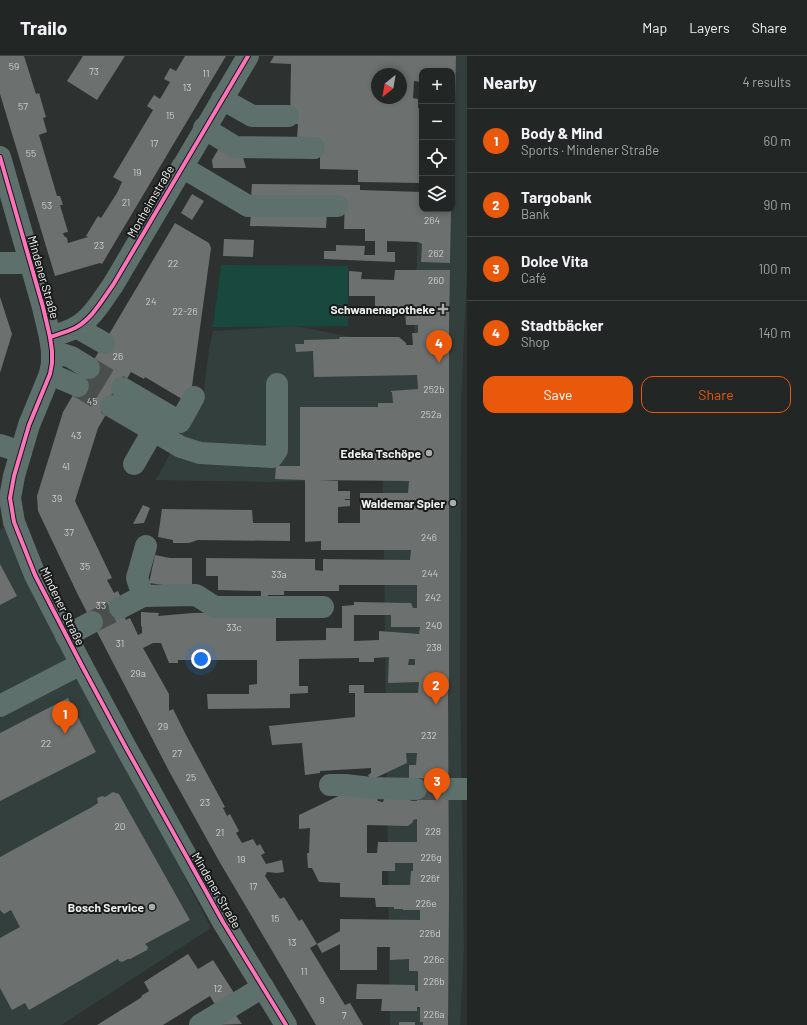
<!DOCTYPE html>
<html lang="en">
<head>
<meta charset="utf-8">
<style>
	body { margin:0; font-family:Barlow,sans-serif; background:#2a2e2c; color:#f1f3f6 }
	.controls { position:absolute; right:12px; top:12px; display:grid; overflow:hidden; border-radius:8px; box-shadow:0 2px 6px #0003 }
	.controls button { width:36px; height:36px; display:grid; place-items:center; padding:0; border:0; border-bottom:1px solid #3f4341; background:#222624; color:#f1f3f6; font:20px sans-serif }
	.compass { position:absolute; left:371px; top:12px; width:36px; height:36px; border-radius:50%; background:#222624; box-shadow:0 2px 6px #0003; rotate:211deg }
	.you { position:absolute; left:201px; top:603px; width:14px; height:14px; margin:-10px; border:3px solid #fff; border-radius:50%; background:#1a73e8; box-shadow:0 0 0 6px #1a73e833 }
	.badge { display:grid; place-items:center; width:26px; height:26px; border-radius:50%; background:#ea580c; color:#fff; font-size:13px; font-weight:700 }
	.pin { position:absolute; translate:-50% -33px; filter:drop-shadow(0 1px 2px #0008) }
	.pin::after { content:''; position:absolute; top:21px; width:14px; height:12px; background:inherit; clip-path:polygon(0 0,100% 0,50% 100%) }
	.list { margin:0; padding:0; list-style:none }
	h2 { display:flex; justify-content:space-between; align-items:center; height:52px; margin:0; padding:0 16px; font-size:17px }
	h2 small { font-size:13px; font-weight:400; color:#a2a5a6 }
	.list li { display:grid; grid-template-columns:26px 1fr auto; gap:12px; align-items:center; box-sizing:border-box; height:64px; padding:0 16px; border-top:1px solid #3f4341 }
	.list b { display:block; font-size:15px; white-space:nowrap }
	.list p { margin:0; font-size:13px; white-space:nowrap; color:#a2a5a6 }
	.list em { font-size:13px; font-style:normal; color:#a2a5a6 }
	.actions { display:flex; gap:8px; padding:12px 16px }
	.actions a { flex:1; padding:9px 0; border:1px solid #ea580c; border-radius:12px; text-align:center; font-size:14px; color:#ea580c }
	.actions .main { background:#ea580c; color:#fff }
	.icon { flex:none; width:22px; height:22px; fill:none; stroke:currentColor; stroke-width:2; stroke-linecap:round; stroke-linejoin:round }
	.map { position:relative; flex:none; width:467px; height:969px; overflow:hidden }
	header { display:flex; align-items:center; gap:24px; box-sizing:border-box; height:56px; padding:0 20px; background:#222624; border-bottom:1px solid #3f4341 }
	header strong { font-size:19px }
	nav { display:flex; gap:22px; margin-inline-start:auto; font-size:14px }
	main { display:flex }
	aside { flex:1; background:#222624 }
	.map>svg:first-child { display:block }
	.built { fill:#323f3c }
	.green { fill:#19483f }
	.building { fill:#6c706f; fill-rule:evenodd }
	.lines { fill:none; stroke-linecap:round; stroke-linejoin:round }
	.minor-tunnel { stroke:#4a4e4c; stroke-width:22; stroke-dasharray:22 11; stroke-linecap:butt }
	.minor { stroke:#5d706c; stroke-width:22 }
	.cycleway-casing { stroke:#171a19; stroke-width:6 }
	.cycleway { stroke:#fb73b8; stroke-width:4 }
	.poi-dot { fill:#a8adac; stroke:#171a19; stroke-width:1.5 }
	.labels { text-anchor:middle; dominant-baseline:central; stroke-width:4; stroke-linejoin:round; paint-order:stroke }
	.number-label { font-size:10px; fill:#cbcfce }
	.street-label { font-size:12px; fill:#ebefee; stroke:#171a19 }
	.poi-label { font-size:12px; font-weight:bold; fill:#ebefee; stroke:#171a19; text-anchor:end }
</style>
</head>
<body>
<header>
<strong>Trailo</strong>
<nav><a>Map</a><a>Layers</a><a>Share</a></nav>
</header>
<main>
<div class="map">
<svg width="467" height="969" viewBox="0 0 467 969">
	<rect width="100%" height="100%" fill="#2d3230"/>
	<g class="built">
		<polygon points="424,0 467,0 467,215 461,347 460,634 464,892 460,969 390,969 383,424 269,426 156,424 195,351 202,351 209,293 213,275 295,270 414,293 422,49 422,153 452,153 452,15"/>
		<polygon points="5,471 211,872 61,969 0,969 0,474"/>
	</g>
	<polygon class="green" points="221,209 348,210 348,270 213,271"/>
	<g class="building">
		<polygon points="0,0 24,0 36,38 39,37 46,61 43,62 47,76 39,79 57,140 60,140 63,149 60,149 68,176 63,177 64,180 67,182 68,187 88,181 86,180 98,160 101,162 117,137 122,126 113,121 153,54 147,50 154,39 160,43 170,26 164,23 170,12 176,15 185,0 226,0 102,208 100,207 55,220 0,38"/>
		<polygon points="83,0 125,0 97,44 67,25"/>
		<path d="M274,0H456L455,44H452V15H422L421,26L414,25L413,42L418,43V52H422L421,127L358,126V114L320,113V83H297L298,68H290L291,8L270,7ZM377,18H401V42H377Z"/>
		<polygon points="452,53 454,53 453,96 452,96"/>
		<polygon points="219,92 242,98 246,112 213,112 212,104"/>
		<polygon points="252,128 360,129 360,134 422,136 422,153 451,153 450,207 421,206 422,188 418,186 387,185 387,196 395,196 395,206 324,203 324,195 336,195 336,189 365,190 364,199 375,199 375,185 365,185 365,173 344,173 345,142 251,142"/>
		<polygon points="192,138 204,145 192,164 181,157"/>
		<polygon points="251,157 327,158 326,172 250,170"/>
		<path d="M175,167L209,187L211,192L192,330L182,343L145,321L144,323L131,316L98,372L75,445L112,522L107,524L114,537L118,535L122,544V556L126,564L130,562L138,579L142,577V571L141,570V556L159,557L158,560L193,557L276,556V585L326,584V572H342V550L354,549V546L411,547L413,552H417V529H339V535H284V539H268V541L261,540V535L218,534V520H206V502L315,503V514L323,515V503L410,504L411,494H321V485L305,486V424L275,423L276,410H300V351H378V347H393L392,336H391V335L418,333L417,319L314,321L313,295L296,296L295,288H304V284L339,283L340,281H399L406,287V289H413L412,277H418V269H406L405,252H375V240H349V215L362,216L361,223L394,224L395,214H450L449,269V626L448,637L449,842L448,969H423V966H420V951H417V955H381L382,943H356L357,928L415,929V935H418V915H409V903L390,904V891H377V914H340V888L322,897L317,888L340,875V863L420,864V854H403V853H394V851H376L375,842L340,841V827L319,826L312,812H308L307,797H309L310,772L299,773V759L351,734L369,737L370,743H377L378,745L383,746L384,743H408L412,745H417L416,733L409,726V709H416L417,697H406L407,707L371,724L368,719L371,717V712L320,715V717L305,719L302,687L272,689L269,670L355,661V637H349V629H364V637H418L419,626L388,627L389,601L374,602V606H359V602L299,603V630H308V637L290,638V652L208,653L207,638H249V629L257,628V604H178V607H169L161,587H153L143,592L169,638V655L173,653L186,679L225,751L223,752L227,760L230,758L239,775L236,777L242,787L253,783L257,790L260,788L265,797L261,799L266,808L282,804L284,816L277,817L267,816L265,820L280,843L284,841L299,865L302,863L317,888L310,892L345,949L350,947L363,969H316L219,805L170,717L78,539L38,455L37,440L63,356ZM319,424L409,425L408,437H360V467H338V451L350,450V444H345V443H350V435H338V425ZM354,559H391V571H420L419,578L379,575V584L354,585ZM409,603H415V609H408ZM417,763V786H378L377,797H367V769L408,770L413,766V764ZM395,807H413V815H411L410,829H382V815H395Z"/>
		<polygon points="224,183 254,184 253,201 223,200"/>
		<polygon points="0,241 12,278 0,317"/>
		<polygon points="143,449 150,452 144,467 133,468"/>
		<polygon points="162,453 252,454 253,467 290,467 290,485 198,484 189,487 173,487 173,484 158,481"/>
		<polygon points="155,499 170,502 192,502 192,533 149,527"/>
		<polygon points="0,508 17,540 0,549"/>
		<polygon points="68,642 96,696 0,745 0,677"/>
		<polygon points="113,736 119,738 190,864 145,888 148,891 147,894 130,903 128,903 122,906 119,905 118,903 29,954 25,947 12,954 0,932 0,882 20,871 11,854 4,858 0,854 0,801 92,751 98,747 97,742 102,740 105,741"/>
		<polygon points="188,898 198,913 213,904 236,940 217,952 210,940 163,969 97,969 142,941 141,940 149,935 144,926"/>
		<polygon points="234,957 242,968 216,969"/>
		<rect x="399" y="966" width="16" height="3"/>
	</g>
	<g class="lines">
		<g class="minor-tunnel">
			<polyline points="89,312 122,332"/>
			<polyline points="78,330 111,350"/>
			<polyline points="92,566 120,552"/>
			<polyline points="416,733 448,733"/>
		</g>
		<g class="minor">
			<polyline points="222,43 252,60 288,60"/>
			<polyline points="204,72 235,91 314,92"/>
			<polyline points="0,101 43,251 50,281 52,295 52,307 50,318 29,369 14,420 10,442 14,466 35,519 81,608 125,690 223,866 286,969"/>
			<polyline points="182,111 248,150 337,150"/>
			<polyline points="0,207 30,207"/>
			<polyline points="76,271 104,287"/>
			<path d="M50,281C59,278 67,276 75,272C92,263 102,244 113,229L248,0"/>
			<polyline points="52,295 71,301 89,312"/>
			<polyline points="50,318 78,330"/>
			<polyline points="122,332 180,366 194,341"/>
			<polyline points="111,350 181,391 200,397 272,401 277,394 277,328"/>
			<polyline points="0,389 21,396"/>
			<polyline points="134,408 153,375"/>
			<polyline points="143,540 137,522 146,490"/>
			<polyline points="120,552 143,540 196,539 215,551 323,551"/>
			<polyline points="66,580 92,566"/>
			<polyline points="0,650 81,608"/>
			<polyline points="330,729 345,729 371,732 416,733"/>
			<polyline points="448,733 467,733"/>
			<polyline points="200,969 263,931"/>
		</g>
		<g class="cycleway-casing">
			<g id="cycleway">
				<polyline points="0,101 43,251 50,281 52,295 52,307 50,318 29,369 14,420 10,442 14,466 35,519 81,608 125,690 223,866 286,969"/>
				<path d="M50,281C59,278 67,276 75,272C92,263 102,244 113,229L248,0"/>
			</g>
		</g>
		<use href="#cycleway" class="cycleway"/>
	</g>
	<g class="poi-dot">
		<path d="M441 247h4v4h4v4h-4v4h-4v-4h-4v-4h4z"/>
		<circle cx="429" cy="397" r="4"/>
		<circle cx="453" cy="447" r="4"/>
		<circle cx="152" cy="851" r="4"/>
	</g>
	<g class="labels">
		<g class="number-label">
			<text x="14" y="10">59</text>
			<text x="94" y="15">73</text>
			<text x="206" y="17">11</text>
			<text x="187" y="31">13</text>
			<text x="23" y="50">57</text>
			<text x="170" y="59">15</text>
			<text x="154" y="87">17</text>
			<text x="31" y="97">55</text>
			<text x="137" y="116">19</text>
			<text x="126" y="146">21</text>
			<text x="47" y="149">53</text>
			<text x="432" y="164">264</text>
			<text x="99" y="189">23</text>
			<text x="436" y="197">262</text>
			<text x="173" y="207">22</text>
			<text x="436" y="224">260</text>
			<text x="151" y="245">24</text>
			<text x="185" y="255">22-26</text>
			<text x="118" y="300">26</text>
			<text x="434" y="333">252b</text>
			<text x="92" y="345">45</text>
			<text x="431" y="358">252a</text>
			<text x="76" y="379">43</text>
			<text x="66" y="410">41</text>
			<text x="57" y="442">39</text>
			<text x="69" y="476">37</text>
			<text x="429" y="481">246</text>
			<text x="85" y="510">35</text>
			<text x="430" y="517">244</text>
			<text x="279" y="518">33a</text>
			<text x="433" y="541">242</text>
			<text x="101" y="549">33</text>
			<text x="434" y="569">240</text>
			<text x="234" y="571">33c</text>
			<text x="120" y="587">31</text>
			<text x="434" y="591">238</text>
			<text x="138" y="617">29a</text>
			<text x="163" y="670">29</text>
			<text x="429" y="679">232</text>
			<text x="46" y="687">22</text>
			<text x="177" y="697">27</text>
			<text x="191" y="721">25</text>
			<text x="205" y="746">23</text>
			<text x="120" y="770">20</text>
			<text x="433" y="775">228</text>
			<text x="220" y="776">21</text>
			<text x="431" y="801">226g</text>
			<text x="241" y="803">19</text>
			<text x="430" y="822">226f</text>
			<text x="253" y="830">17</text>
			<text x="426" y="847">226e</text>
			<text x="275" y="862">15</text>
			<text x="430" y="877">226d</text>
			<text x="292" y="886">13</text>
			<text x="434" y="903">226c</text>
			<text x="304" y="915">11</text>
			<text x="434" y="925">226b</text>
			<text x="218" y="932">12</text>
			<text x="322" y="944">9</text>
			<text x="434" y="958">226a</text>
			<text x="344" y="959">7</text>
		</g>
		<g class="street-label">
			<text transform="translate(150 145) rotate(-60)">Monheimstraße</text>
			<text transform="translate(44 221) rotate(74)">Mindener Straße</text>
			<text transform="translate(63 550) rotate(64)">Mindener Straße</text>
			<text transform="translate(217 834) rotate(60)">Mindener Straße</text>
		</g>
		<g class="poi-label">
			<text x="435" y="253">Schwanenapotheke</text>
			<text x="421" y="397">Edeka Tschöpe</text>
			<text x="445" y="447">Waldemar Spier</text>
			<text x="144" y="851">Bosch Service</text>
		</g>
	</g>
</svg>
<div class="controls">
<button>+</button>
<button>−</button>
<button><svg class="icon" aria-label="locate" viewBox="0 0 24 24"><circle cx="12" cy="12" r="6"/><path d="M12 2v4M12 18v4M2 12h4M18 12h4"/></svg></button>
<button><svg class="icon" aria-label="layers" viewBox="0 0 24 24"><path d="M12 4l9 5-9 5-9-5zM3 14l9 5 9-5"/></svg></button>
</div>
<svg class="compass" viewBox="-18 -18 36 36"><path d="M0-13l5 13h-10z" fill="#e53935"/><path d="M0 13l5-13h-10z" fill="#a2a5a6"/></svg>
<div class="you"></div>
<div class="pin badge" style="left:65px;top:678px">1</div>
<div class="pin badge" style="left:436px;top:649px">2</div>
<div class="pin badge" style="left:437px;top:745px">3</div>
<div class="pin badge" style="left:439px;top:307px">4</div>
</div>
<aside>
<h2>Nearby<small>4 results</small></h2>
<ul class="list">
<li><span class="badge">1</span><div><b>Body &amp; Mind</b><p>Sports · Mindener Straße</p></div><em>60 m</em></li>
<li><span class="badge">2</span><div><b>Targobank</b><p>Bank</p></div><em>90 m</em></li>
<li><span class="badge">3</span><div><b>Dolce Vita</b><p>Café</p></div><em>100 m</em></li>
<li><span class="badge">4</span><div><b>Stadtbäcker</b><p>Shop</p></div><em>140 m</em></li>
</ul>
<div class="actions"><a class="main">Save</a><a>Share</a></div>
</aside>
</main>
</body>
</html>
